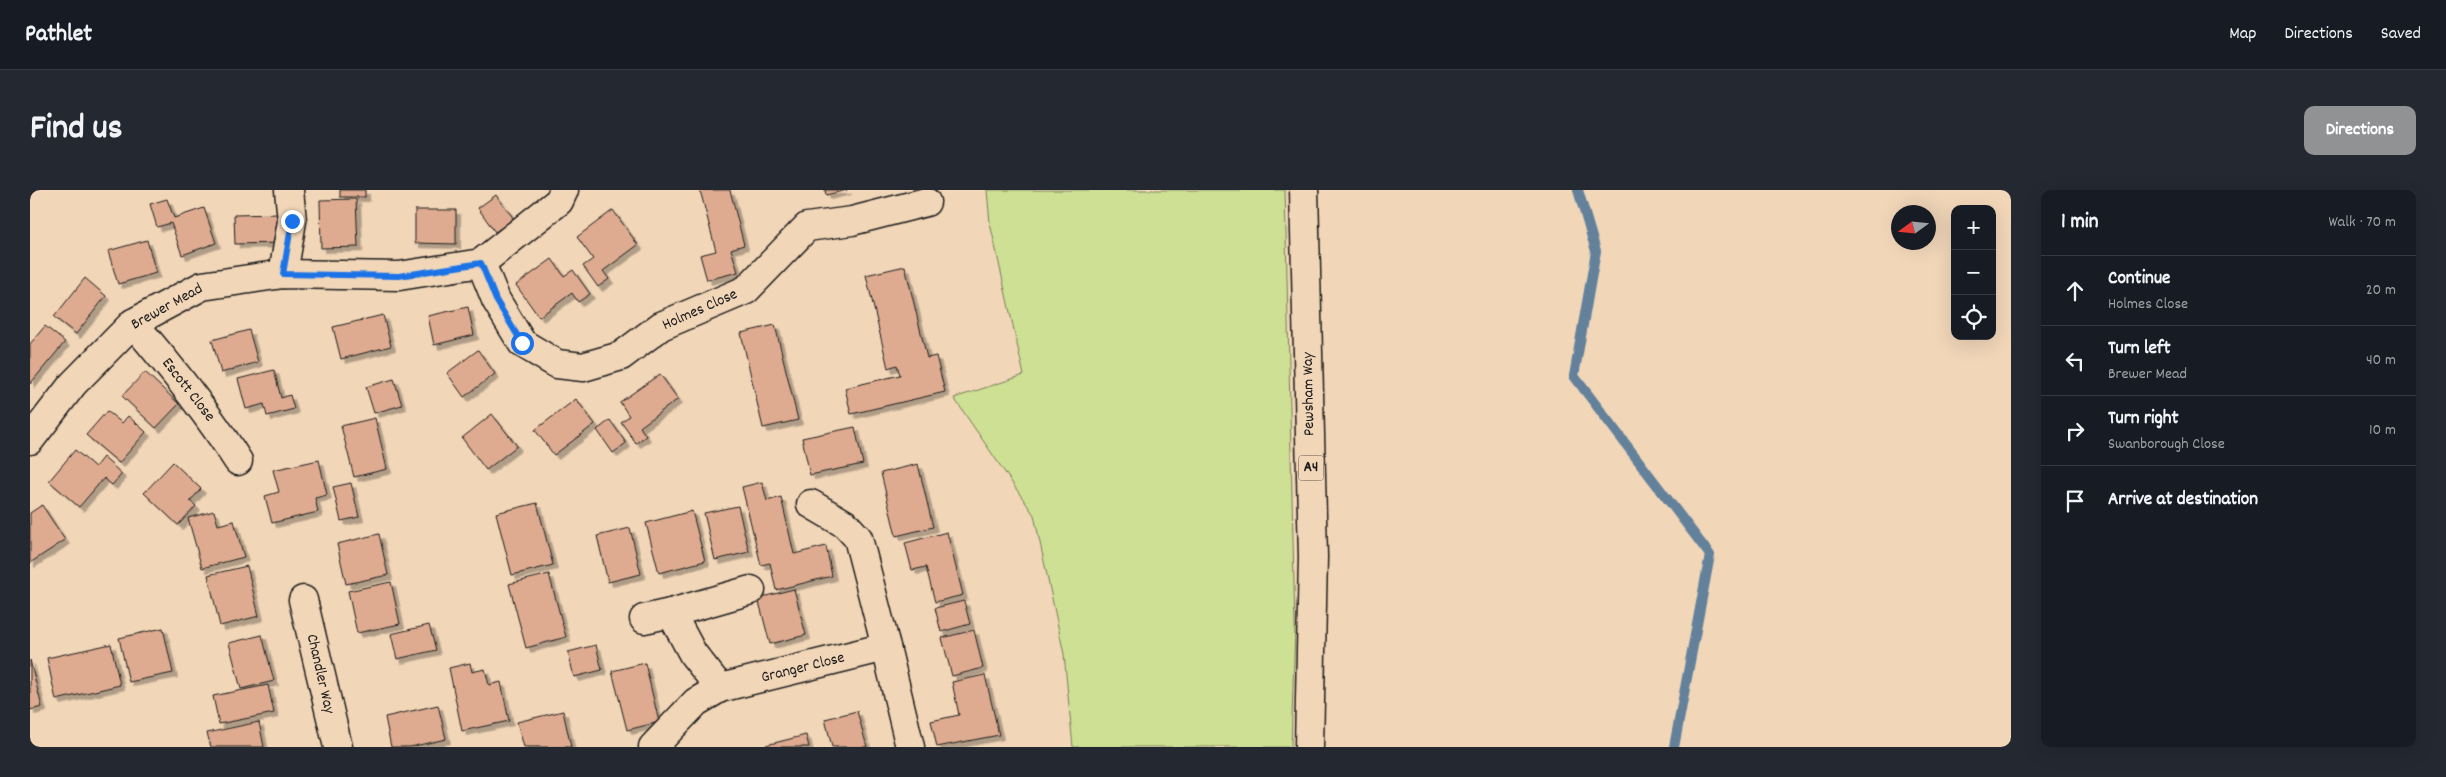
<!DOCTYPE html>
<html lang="en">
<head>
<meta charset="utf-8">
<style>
	body { margin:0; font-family:Dekko,sans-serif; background:#242831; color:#f1f3f6 }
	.controls { position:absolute; right:15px; top:15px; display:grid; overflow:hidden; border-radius:10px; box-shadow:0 5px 20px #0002 }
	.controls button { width:45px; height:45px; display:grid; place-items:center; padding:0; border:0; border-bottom:1px solid #363941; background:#171b24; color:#f1f3f6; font:25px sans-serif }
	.compass { position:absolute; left:1861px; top:15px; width:45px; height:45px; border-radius:50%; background:#171b24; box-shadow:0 5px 20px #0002; rotate:255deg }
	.stop { position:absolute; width:15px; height:15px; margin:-11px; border:4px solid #1a73e8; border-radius:50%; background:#fff }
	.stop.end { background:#1a73e8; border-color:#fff; box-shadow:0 1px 5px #0008 }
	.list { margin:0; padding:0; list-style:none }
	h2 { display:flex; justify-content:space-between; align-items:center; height:65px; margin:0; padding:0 20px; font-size:21px }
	h2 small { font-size:16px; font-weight:400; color:#9ea1a6 }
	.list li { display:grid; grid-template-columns:32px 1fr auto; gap:15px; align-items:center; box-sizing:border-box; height:70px; padding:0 20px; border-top:1px solid #363941 }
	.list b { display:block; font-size:19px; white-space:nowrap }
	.list p { margin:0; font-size:16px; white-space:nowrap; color:#9ea1a6 }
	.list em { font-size:16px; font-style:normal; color:#9ea1a6 }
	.icon { flex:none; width:28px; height:28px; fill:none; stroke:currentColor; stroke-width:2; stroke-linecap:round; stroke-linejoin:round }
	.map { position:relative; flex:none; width:1981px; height:557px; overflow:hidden; border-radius:10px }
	header { display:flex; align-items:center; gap:30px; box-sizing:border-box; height:70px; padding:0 25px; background:#171b24; border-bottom:1px solid #363941 }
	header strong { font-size:24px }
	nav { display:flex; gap:28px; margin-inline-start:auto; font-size:18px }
	.intro { display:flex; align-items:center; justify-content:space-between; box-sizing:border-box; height:120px; padding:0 30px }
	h1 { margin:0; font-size:35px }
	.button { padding:12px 22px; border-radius:10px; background:#919294; color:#fff; font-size:18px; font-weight:700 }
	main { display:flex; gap:30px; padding:0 30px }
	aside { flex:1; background:#171b24; border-radius:10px; box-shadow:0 5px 20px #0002 }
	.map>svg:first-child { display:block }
	.green { fill:#cee094; stroke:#757e58 }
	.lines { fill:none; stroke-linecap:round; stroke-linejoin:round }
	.stream { stroke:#63819b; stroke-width:10 }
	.building { fill:#deab90; stroke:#1c1c1c; filter:url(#shadow) }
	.minor-casing { stroke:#1c1c1c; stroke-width:31 }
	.major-casing { stroke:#1c1c1c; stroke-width:31 }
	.minor { stroke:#f1d6b8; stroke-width:28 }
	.major { stroke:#f1d6b8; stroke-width:28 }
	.route { stroke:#1a73e8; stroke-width:6 }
	.labels { text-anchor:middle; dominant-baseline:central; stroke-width:4; stroke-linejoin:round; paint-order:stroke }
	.shield { fill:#f1d6b8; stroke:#5c544b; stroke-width:1 }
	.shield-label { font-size:15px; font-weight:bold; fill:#1c1c1c }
	.street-label { font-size:16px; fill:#1c1c1c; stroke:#f1d6b8 }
</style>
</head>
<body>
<header>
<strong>Pathlet</strong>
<nav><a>Map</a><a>Directions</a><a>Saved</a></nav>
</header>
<div class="intro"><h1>Find us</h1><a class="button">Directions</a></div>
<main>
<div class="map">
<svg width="1981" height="557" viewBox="0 0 1981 557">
	<defs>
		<filter id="shadow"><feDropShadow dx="4.5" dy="4.5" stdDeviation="0" flood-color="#0004"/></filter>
	</defs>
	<rect width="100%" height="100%" fill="#f1d6b8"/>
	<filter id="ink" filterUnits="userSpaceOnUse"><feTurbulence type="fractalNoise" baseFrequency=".02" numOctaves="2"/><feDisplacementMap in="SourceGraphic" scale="10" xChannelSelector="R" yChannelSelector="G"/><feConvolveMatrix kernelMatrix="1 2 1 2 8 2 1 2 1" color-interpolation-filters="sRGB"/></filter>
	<g filter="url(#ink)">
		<polygon class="green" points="957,0 1255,0 1265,438 1261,557 1043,557 1034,464 1004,325 924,208 994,185 960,33"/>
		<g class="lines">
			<polyline class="stream" points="1548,0 1566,61 1544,186 1680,365 1644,557"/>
		</g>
		<g class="building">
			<rect x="310" y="0" width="25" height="7"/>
			<polygon points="670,0 700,0 714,55 701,59 708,82 677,90 670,65 686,61"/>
			<polygon points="795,0 817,0 796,5"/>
			<polygon points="466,5 484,29 465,42 448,18"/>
			<polygon points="137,9 144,28 174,18 186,53 152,65 141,33 127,37 120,14"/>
			<polygon points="326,9 328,57 291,58 290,10"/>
			<polygon points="385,20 426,20 426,54 385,53"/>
			<polygon points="583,20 608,55 573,81 579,89 568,97 553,76 563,69 547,47"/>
			<polygon points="249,24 250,53 205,54 204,25"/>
			<polygon points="117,50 126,83 88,94 78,61"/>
			<polygon points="522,69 534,86 543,80 560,104 548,112 542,103 509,127 486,95"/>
			<polygon points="875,76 897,168 906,166 915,202 821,224 815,198 870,185 867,175 858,178 836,85"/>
			<polygon points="55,88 76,106 46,144 24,127"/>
			<polygon points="438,117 444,145 404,155 398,126"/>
			<polygon points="353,125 361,156 311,169 303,137"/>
			<polygon points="745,135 768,230 733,238 711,143"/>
			<polygon points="15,136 35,152 0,194 0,154"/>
			<polygon points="219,140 228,172 191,183 182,150"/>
			<polygon points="448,160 465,184 434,207 417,183"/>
			<polygon points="244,180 251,208 260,205 264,219 237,226 234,214 216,219 208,189"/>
			<polygon points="115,182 149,214 126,238 92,206"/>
			<polygon points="630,184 648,209 610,237 616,246 606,253 591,232 599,226 590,212"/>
			<polygon points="364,189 372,215 344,223 336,197"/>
			<polygon points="546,209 565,234 524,265 505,240"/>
			<polygon points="77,221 92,233 98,226 116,242 89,273 56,245"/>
			<polygon points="462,224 487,256 456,280 432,248"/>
			<polygon points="345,228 357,279 324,287 311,236"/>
			<polygon points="580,230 596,253 583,263 567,240"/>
			<polygon points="825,237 833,274 780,285 772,248"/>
			<polygon points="45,260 65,277 73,267 92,284 82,295 74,288 49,317 19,291"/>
			<polygon points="289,270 297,305 285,308 288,322 242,333 235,306 249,302 243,280"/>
			<polygon points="143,272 171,299 160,311 166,316 148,335 114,303"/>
			<polygon points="888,274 903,337 866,346 851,283"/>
			<polygon points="732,292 737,311 751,307 764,364 796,356 802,386 746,400 740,373 731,375 712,297"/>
			<polygon points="321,293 329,327 311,331 303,297"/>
			<polygon points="507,313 523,375 482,385 466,323"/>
			<polygon points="12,315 35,350 0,373 0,323"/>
			<polygon points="708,316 719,362 685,370 674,323"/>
			<polygon points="184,321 188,335 204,331 214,367 172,378 158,328"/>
			<polygon points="662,321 675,371 629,383 616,333"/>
			<polygon points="600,338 611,384 578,392 567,346"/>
			<polygon points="917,342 933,405 905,412 896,377 882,380 875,353"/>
			<polygon points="349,344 358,385 316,394 307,354"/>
			<polygon points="217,376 229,426 190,436 178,385"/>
			<polygon points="519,384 536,447 496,458 479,394"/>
			<polygon points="361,392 370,434 327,443 318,401"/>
			<polygon points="764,399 776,445 740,454 728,408"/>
			<polygon points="934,411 940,434 911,442 905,418"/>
			<polygon points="399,435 406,460 367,469 361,444"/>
			<polygon points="133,438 143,483 99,492 89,448"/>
			<polygon points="944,440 953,478 922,486 912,448"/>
			<polygon points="232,445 244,491 211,499 199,453"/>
			<polygon points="81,454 90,495 26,510 17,468"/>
			<polygon points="566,455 572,480 544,487 538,462"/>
			<polygon points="0,470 12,517 0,520"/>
			<polygon points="440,473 442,482 455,479 459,495 471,492 479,531 432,541 419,478"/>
			<polygon points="615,473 629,532 597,540 582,481"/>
			<polygon points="955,485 969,545 907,557 901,531 929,525 922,492"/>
			<polygon points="238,495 244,523 189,534 183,506"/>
			<polygon points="408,515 416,549 380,557 361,557 355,527"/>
			<polygon points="533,521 541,557 494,557 487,532"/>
			<polygon points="827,521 837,557 802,557 795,529"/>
			<polygon points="229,532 234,557 181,557 177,543"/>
			<polygon points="776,545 779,557 736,557 736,555"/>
		</g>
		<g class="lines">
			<g class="minor-casing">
				<g id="minor">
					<polyline points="451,73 466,110 492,153 527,174 553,177 591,166 631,136 716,100 777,37 822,31 896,12"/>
					<polyline points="253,84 262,31 259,0"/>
					<path d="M103,133C141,177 177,222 208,271"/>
					<polyline points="0,250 43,194 103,133 172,96 253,84 369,86 451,73 529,11 534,0"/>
					<polyline points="273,410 308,557"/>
					<polyline points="614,429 641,423"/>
					<polyline points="856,457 880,557"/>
					<polyline points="690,498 663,464 641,423 721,400"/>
					<polyline points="623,557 666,512 690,498 856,457 828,348 815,334 781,314"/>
				</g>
			</g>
			<g class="major-casing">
				<polyline id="major" points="1274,0 1283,367 1279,557"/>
			</g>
			<use href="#minor" class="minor"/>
			<use href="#major" class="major"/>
		</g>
	</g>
	<g class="lines" filter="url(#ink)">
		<polyline class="route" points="262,31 253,84 369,86 451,73 466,110 492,153"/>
	</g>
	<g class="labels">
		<rect class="shield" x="1268.5" y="265.5" width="25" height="25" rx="4"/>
		<g class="shield-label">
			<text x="1281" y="278">A4</text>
		</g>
		<g class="street-label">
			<text transform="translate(137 117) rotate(-29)">Brewer Mead</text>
			<text transform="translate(670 120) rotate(-24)">Holmes Close</text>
			<text transform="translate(158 200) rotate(52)">Escott Close</text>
			<text transform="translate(1279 204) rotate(-91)">Pewsham Way</text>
			<text transform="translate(773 478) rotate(-14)">Granger Close</text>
			<text transform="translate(290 484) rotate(77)">Chandler Way</text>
		</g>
	</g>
</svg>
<div class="controls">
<button>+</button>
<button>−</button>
<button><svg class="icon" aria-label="locate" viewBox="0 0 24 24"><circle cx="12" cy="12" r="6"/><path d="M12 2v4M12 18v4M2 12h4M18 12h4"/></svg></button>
</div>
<svg class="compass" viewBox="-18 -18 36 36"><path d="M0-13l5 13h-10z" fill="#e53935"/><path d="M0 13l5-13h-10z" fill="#9ea1a6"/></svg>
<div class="stop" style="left:492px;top:153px"></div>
<div class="stop end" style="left:262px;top:31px"></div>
</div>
<aside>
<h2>1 min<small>Walk · 70 m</small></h2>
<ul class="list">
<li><svg class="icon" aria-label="ahead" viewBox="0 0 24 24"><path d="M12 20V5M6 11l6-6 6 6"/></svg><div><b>Continue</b><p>Holmes Close</p></div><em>20 m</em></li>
<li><svg class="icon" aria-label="left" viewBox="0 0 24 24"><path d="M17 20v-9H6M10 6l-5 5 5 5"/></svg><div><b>Turn left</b><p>Brewer Mead</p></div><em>40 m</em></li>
<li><svg class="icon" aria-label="right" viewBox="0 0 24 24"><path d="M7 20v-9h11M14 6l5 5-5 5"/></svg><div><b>Turn right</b><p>Swanborough Close</p></div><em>10 m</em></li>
<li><svg class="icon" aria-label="arrive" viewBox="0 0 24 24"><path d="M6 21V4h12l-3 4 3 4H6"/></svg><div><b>Arrive at destination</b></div></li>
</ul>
</aside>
</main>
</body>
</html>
